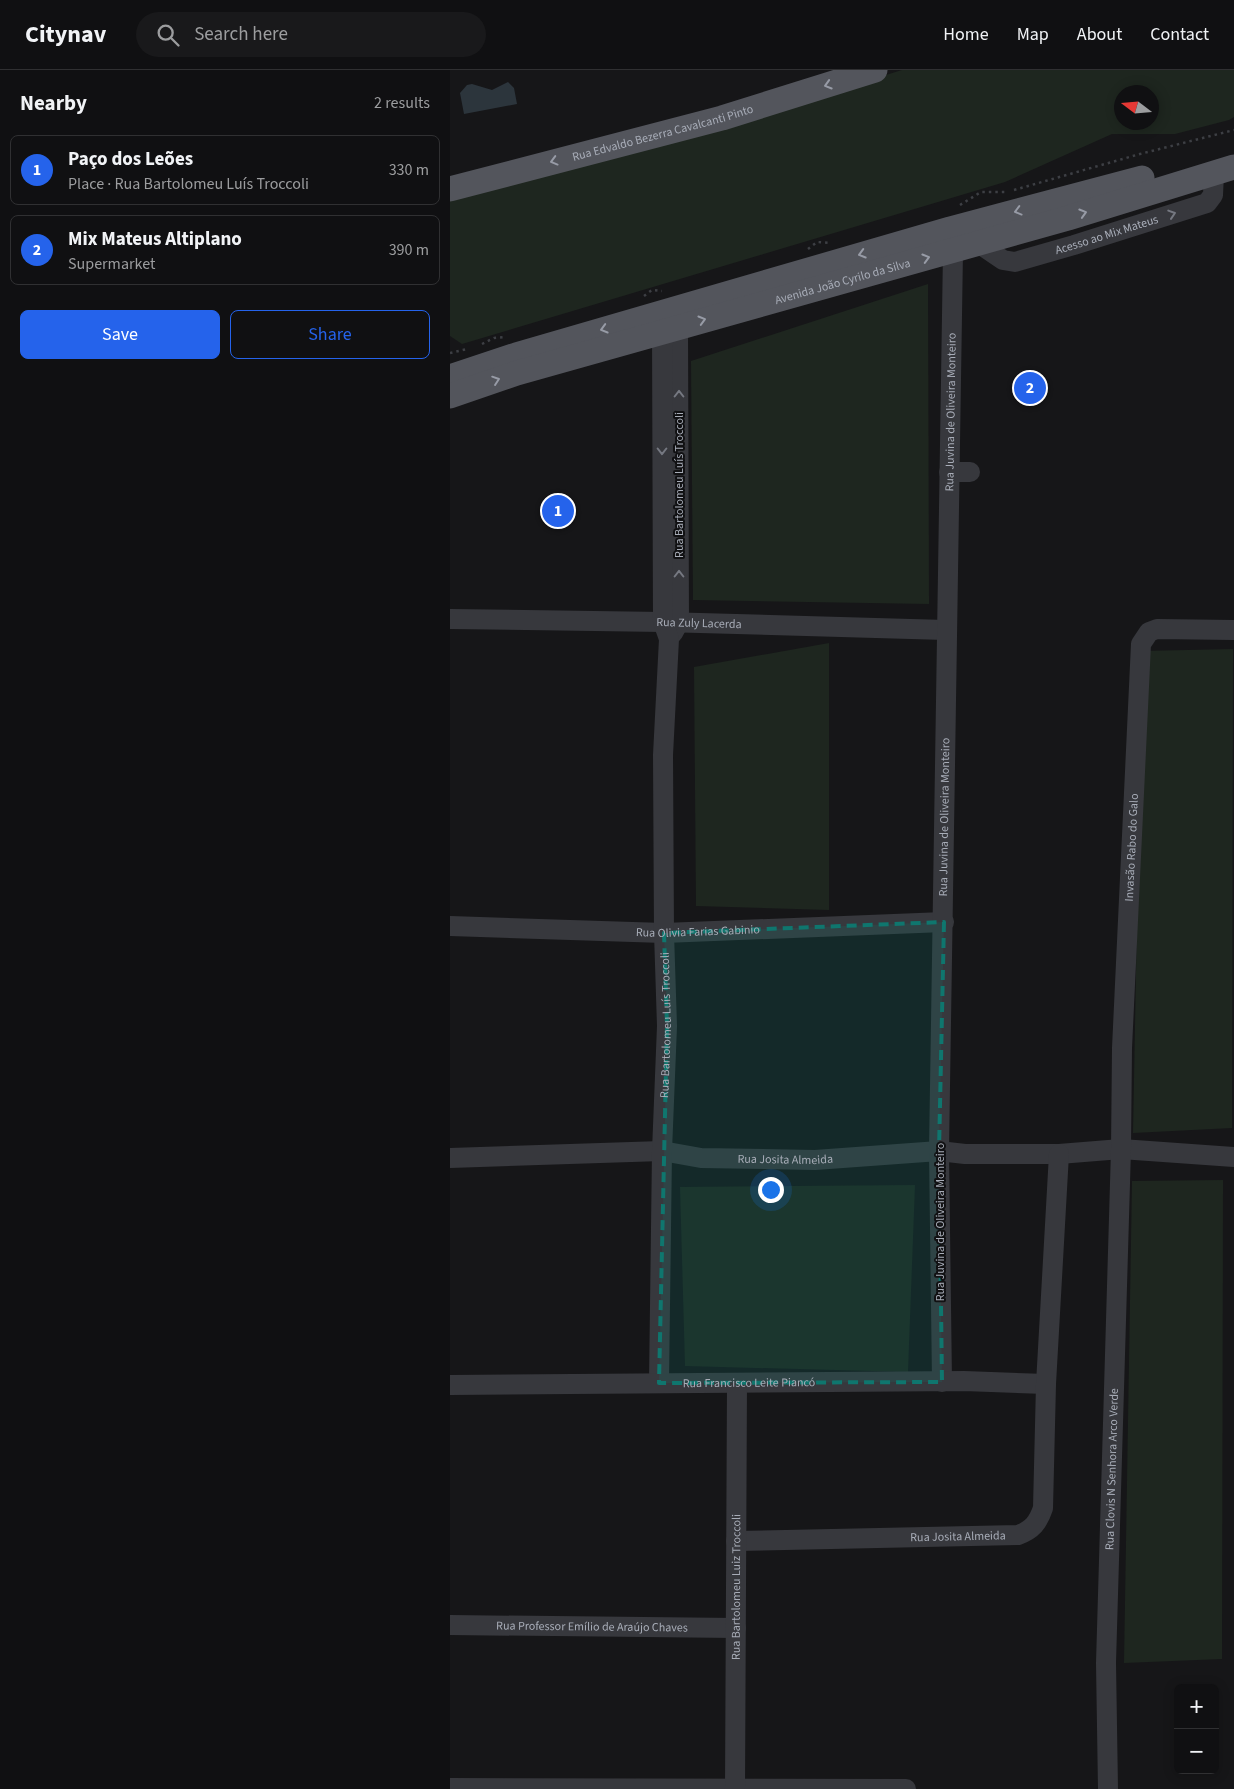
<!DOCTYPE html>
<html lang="en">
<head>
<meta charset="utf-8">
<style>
	body { margin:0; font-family:"Source Sans 3",sans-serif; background:#19191b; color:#f1f3f6 }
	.controls { position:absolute; right:15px; bottom:15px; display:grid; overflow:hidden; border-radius:8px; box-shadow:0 2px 12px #0003 }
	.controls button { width:45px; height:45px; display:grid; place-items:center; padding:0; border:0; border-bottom:1px solid #303032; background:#101012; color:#f1f3f6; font:25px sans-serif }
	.compass { position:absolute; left:664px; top:15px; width:45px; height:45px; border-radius:50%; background:#101012; box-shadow:0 2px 12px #0003; rotate:286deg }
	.you { position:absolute; left:320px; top:1119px; width:18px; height:18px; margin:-12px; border:4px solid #fff; border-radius:50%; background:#1a73e8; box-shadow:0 0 0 8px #1a73e833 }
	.badge { display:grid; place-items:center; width:32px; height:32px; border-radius:50%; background:#2563eb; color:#fff; font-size:16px; font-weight:700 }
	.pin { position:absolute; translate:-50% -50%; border:2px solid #fff; box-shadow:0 1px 5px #0006 }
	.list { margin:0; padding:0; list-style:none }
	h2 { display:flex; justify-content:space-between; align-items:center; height:65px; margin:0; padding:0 20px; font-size:21px }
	h2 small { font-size:16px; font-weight:400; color:#9c9d9f }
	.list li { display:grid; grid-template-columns:32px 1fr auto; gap:15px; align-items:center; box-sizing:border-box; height:70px; margin:0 10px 10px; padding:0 10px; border:1px solid #303032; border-radius:8px }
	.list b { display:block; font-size:19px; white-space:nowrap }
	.list p { margin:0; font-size:16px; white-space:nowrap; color:#9c9d9f }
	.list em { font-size:16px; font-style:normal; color:#9c9d9f }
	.actions { display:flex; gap:10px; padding:15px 20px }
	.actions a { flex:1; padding:11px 0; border:1px solid #2563eb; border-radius:8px; text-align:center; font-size:18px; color:#2563eb }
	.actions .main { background:#2563eb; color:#fff }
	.icon { flex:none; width:28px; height:28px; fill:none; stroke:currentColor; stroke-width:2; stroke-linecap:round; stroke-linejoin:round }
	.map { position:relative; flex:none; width:784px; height:1719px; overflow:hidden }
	header { display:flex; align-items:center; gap:30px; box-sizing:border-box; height:70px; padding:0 25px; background:#101012; border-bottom:1px solid #303032 }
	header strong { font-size:24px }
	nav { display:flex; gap:28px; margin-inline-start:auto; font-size:18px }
	.search { width:350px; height:45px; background:#19191b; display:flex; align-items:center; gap:12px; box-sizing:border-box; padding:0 18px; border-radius:28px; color:#9c9d9f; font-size:19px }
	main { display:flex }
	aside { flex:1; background:#101012 }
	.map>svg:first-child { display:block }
	.green { fill:#1e261f; fill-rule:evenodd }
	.water { fill:#2c353c }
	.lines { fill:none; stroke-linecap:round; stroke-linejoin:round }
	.path { stroke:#3d3f44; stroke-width:2.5; stroke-dasharray:2.5 4; stroke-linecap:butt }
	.minor { stroke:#37383d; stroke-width:20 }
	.major { stroke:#53555c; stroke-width:25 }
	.oneway { stroke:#979ba6 }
	.oneway2 { stroke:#757881 }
	.marked { fill:#0f766e; fill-opacity:0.2; stroke:#0f766e; stroke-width:4; stroke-dasharray:10 6; stroke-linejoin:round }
	.labels { text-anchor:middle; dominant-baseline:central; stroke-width:4; stroke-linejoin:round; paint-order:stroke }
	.street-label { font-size:12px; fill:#a8adb8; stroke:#111113 }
</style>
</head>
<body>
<header>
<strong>Citynav</strong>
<div class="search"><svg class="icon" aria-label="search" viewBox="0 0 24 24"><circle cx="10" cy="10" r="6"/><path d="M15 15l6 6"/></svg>Search here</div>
<nav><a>Home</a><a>Map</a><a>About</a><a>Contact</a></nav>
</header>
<main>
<aside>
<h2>Nearby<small>2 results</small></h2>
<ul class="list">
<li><span class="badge">1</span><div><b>Paço dos Leões</b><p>Place · Rua Bartolomeu Luís Troccoli</p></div><em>330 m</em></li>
<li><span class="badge">2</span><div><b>Mix Mateus Altiplano</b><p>Supermarket</p></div><em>390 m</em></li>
</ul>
<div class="actions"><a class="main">Save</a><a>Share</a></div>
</aside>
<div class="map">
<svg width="784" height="1719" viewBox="0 0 784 1719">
	<rect width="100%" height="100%" fill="#161618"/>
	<g class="green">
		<path d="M452,0H784V47L779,50L725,64H662L555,112L12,274L0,266V126L191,81ZM672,22H702V52H672Z"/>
		<polygon points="478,214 479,534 243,530 241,291"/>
		<polygon points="379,573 379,840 246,836 244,597"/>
		<polygon points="783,579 782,1058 683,1063 692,581"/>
		<polygon points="773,1110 772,1589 674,1593 682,1111"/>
		<polygon points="465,1115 458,1302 235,1296 230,1117"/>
	</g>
	<polygon class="water" points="58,12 64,18 67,34 14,44 10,23 17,15 22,14 42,20"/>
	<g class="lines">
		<g class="path">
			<polyline points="564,120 690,84 784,60"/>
			<polyline points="510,135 531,122 558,122"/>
			<polyline points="358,179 367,172 380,173"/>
			<polyline points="194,226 202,220 212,221"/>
			<polyline points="32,274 44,268 55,267"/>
			<polyline points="0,283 17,279"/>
		</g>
		<g class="minor">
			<path id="s1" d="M528,173L553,190L565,192L624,175L757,133L763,125L764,103"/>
			<polyline points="499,402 520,402"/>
			<path id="s2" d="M0,549L213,552L496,560"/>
			<polyline points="223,563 229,552 228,257"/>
			<path id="s3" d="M0,856L214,863L494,852"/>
			<path id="s4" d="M0,1088L212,1081L251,1088L365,1090L489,1081L515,1084H609L671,1079L784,1087"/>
			<path id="s5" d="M492,1312L489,1081L503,181"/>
			<path id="s6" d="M209,1313L212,1081L217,956L214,863L213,685L219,569L213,552L212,262"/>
			<path id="s7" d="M0,1315L514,1311L596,1314"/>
			<path id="s8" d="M286,1471L568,1465C582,1460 588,1453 593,1438L596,1314L609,1084"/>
			<path id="s9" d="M0,1555L286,1558"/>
			<polyline points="0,1718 456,1719"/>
			<path id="s10" d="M285,1719L287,1314"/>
			<path id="s11" d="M658,1719L656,1593L671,1079L672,978L691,574L699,562L707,559L784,560"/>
		</g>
		<g class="major">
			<path id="s12" d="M0,119L272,48L425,0"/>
			<polyline points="0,307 66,285 500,159 692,108"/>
			<path id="s13" d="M0,326L67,303L618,148L784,97"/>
		</g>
	</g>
	<defs><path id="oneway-chevron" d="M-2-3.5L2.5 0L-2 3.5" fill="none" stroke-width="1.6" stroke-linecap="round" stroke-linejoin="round" transform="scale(1.25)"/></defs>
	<g class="oneway">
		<use href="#oneway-chevron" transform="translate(378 15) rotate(163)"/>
		<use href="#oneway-chevron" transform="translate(104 91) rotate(165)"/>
		<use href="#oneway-chevron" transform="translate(568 141) rotate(165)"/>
		<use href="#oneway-chevron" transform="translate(633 143) rotate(-17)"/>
		<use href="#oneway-chevron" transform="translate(412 184) rotate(164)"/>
		<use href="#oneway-chevron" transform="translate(476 188) rotate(-16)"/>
		<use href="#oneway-chevron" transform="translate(252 250) rotate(-16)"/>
		<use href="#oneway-chevron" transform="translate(154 259) rotate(164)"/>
		<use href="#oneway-chevron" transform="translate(46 310) rotate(-19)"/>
	</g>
	<g class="oneway2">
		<use href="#oneway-chevron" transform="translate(722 144) rotate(-18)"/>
		<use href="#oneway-chevron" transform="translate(229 324) rotate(-90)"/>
		<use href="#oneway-chevron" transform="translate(212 381) rotate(90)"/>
		<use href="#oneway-chevron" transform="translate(229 504) rotate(-90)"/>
	</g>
	<path class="marked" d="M494,852L489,1081L492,1312L209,1313L217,956L214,863Z"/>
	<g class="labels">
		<g class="street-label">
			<text stroke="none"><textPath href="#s12" startOffset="220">Rua Edvaldo Bezerra Cavalcanti Pinto</textPath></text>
			<text stroke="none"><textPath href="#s1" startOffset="138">Acesso ao Mix Mateus</textPath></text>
			<text stroke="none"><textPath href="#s13" startOffset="409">Avenida João Cyrilo da Silva</textPath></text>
			<text stroke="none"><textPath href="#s5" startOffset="970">Rua Juvina de Oliveira Monteiro</textPath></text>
			<text transform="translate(229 415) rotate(-90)">Rua Bartolomeu Luís Troccoli</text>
			<text stroke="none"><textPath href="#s2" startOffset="249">Rua Zuly Lacerda</textPath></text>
			<text stroke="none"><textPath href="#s5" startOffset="565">Rua Juvina de Oliveira Monteiro</textPath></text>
			<text stroke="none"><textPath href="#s11" startOffset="942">Invasão Rabo do Galo</textPath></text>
			<text stroke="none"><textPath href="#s3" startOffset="248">Rua Olivia Farias Gabinio</textPath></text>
			<text stroke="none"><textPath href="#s6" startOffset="358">Rua Bartolomeu Luís Troccoli</textPath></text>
			<text stroke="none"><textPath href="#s4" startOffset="336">Rua Josita Almeida</textPath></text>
			<text transform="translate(490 1152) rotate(-90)">Rua Juvina de Oliveira Monteiro</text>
			<text stroke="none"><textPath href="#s7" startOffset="299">Rua Francisco Leite Piancó</textPath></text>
			<text stroke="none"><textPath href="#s11" startOffset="320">Rua Clovis N Senhora Arco Verde</textPath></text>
			<text stroke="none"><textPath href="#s8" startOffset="222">Rua Josita Almeida</textPath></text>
			<text stroke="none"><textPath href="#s10" startOffset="202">Rua Bartolomeu Luiz Troccoli</textPath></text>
			<text stroke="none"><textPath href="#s9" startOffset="142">Rua Professor Emílio de Araújo Chaves</textPath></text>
		</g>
	</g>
</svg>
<div class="controls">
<button>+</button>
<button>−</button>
</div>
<svg class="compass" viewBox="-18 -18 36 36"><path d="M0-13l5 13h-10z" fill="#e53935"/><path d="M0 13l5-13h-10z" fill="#9c9d9f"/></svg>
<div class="you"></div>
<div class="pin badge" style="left:108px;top:441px">1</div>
<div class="pin badge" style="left:580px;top:318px">2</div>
</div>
</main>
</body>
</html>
